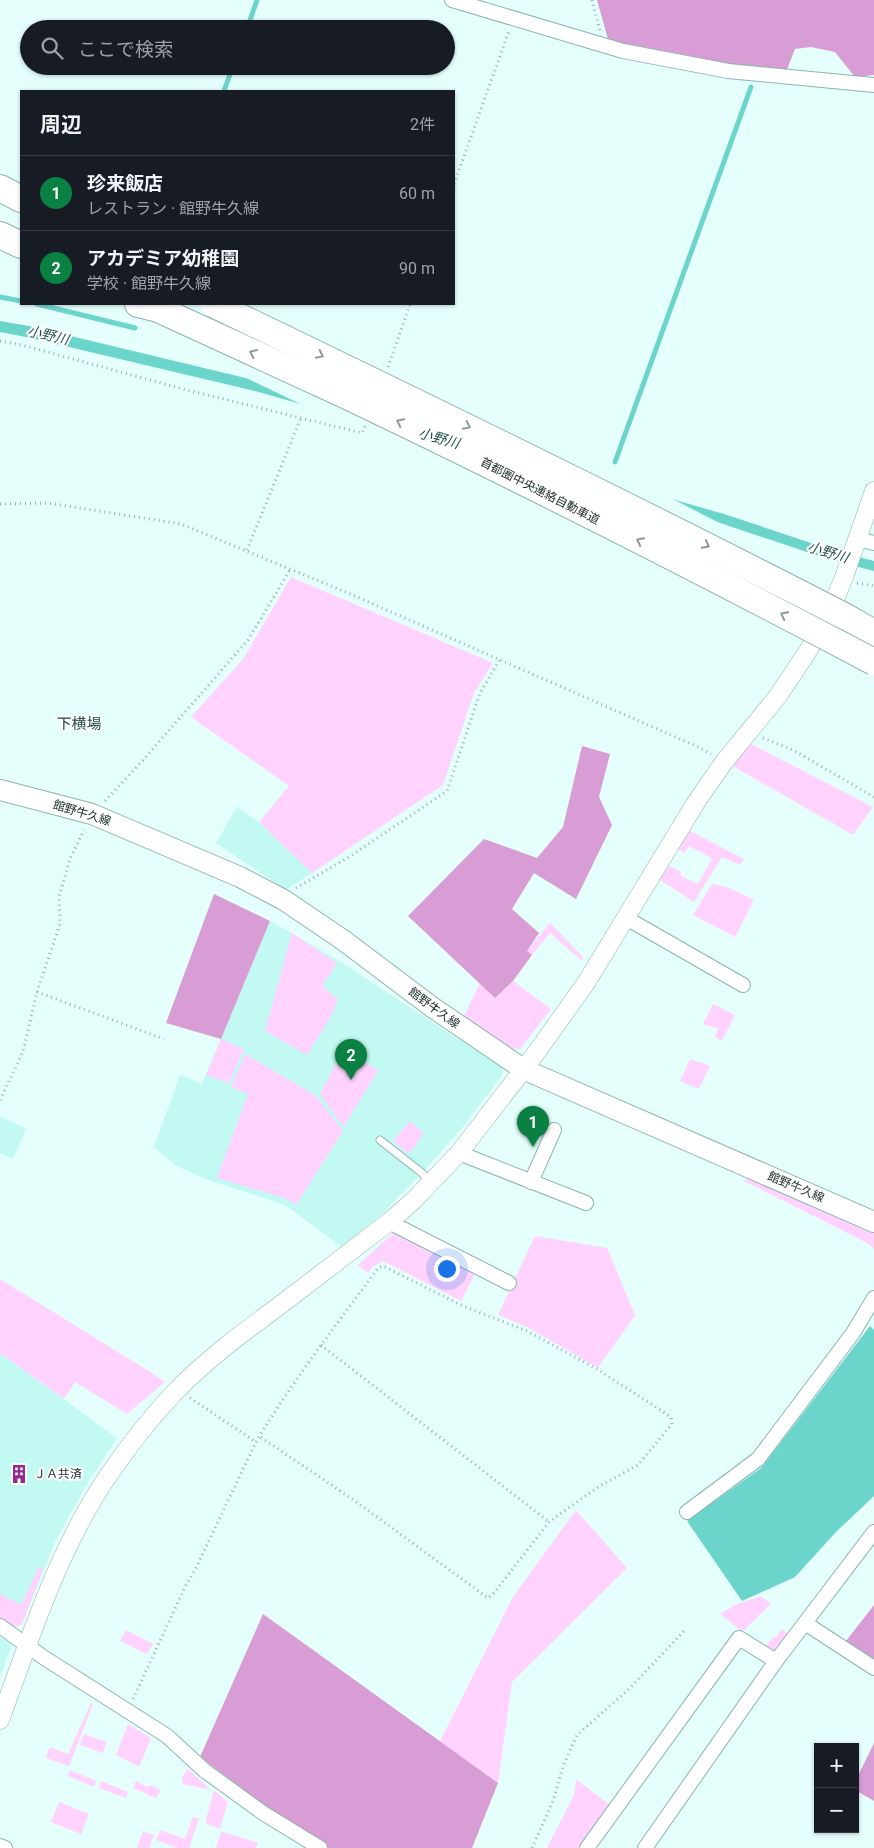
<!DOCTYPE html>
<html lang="ja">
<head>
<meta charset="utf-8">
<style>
	body { margin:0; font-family:Roboto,"Noto Sans JP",sans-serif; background:#242831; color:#f1f3f6 }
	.controls { position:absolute; right:15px; bottom:15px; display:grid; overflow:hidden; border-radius:0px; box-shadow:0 1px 4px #0004 }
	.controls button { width:45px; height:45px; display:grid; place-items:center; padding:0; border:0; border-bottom:1px solid #363941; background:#171b24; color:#f1f3f6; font:25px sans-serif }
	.you { position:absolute; left:446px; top:1268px; width:18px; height:18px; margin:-12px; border:4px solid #fff; border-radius:50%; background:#1a73e8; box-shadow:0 0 0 8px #1a73e833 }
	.badge { display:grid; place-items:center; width:32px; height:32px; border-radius:50%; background:#0b8043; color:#fff; font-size:16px; font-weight:700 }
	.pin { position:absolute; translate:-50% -41px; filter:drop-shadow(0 1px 2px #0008) }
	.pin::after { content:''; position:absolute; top:26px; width:18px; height:15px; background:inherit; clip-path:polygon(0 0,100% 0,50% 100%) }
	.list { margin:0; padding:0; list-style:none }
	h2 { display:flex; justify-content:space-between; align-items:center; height:65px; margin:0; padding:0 20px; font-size:21px }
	h2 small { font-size:16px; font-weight:400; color:#9ea1a6 }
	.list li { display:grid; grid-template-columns:32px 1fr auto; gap:15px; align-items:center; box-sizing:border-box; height:75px; padding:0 20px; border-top:1px solid #363941 }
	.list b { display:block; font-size:19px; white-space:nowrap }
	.list p { margin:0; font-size:16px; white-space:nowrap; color:#9ea1a6 }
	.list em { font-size:16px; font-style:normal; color:#9ea1a6 }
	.icon { flex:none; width:28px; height:28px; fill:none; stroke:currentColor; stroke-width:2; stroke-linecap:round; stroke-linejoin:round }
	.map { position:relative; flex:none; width:874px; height:1848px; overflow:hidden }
	.search { position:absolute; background:#171b24; box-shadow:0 1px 4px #0004; left:20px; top:20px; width:435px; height:55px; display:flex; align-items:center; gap:12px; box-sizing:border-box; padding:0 18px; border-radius:28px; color:#9ea1a6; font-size:19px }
	.panel { position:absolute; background:#171b24; box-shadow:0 1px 4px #0004; left:20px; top:90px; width:435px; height:215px; border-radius:0px }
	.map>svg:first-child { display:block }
	.built { fill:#c2f9f2 }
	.green { fill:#ffd3fd }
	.forest { fill:#d79dd4 }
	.water { fill:#6cd5cb }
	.pier { fill:#e5fffc }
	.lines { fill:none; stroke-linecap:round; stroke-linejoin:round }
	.stream { stroke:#6cd5cb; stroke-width:5 }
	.service-casing { stroke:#8ab4af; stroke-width:9 }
	.minor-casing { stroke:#8ab4af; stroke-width:16 }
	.tertiary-casing { stroke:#8ab4af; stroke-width:19 }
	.secondary-casing { stroke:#8ab4af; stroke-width:22 }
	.motorway-casing { stroke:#8ab4af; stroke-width:28 }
	.path { stroke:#98aeac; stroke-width:3; stroke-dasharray:1 4; stroke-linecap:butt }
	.service { stroke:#fff; stroke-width:7 }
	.minor { stroke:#fff; stroke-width:14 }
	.tertiary { stroke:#fff; stroke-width:18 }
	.secondary { stroke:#fff; stroke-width:20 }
	.motorway { stroke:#fff; stroke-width:26 }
	.motorway-bridge-casing { stroke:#8ab4af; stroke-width:28; stroke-linecap:butt }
	.motorway-bridge { stroke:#fff; stroke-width:26 }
	.oneway { stroke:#909898 }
	.labels { text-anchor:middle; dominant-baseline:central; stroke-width:4; stroke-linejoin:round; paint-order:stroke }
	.street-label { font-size:12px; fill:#213231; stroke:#fff }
	.poi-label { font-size:12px; fill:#213231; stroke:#fff; text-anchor:start }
	.water-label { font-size:14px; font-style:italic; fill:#1f4f4a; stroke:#fff }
	.quarter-label { font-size:15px; fill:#234b47; stroke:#fff }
</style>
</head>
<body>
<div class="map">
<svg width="874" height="1848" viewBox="0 0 874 1848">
	<rect width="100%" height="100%" fill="#e5fffc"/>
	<g class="built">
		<polygon points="237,807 259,822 312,873 286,890 216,843"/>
		<polygon points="270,921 341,962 461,1041 501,1064 503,1074 462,1128 422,1173 382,1214 342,1247 285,1205 203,1178 175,1165 154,1147 180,1075 202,1084"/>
		<polygon points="0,1117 26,1128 13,1159 0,1153"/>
		<polygon points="0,1353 117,1438 91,1477 55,1542 22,1624 0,1619"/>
		<polygon points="0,1637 12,1645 0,1676"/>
	</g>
	<g class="green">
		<polygon points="291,577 493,663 474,693 443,785 312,873 259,822 289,786 191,717 243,659"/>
		<polygon points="749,743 873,807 853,835 731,765"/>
		<path d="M687,829L744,859L740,865L722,857L694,902L660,880L667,865L681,872V876L698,884L712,859C705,853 697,851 689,846L684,853L677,848Z"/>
		<polygon points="712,884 727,887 754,900 735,937 693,915"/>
		<polygon points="550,923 583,957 582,961 550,933 532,955 527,951"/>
		<polygon points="292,933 337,963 322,986 338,1000 330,1018 307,1055 265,1031"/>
		<polygon points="513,981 551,1009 520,1049 504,1048 463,1018 480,983 495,998"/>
		<polygon points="713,1004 735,1015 722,1041 715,1037 718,1029 703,1024"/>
		<polygon points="221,1039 244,1049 229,1083 206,1075"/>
		<polygon points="344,1048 378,1071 343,1127 320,1094"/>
		<polygon points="245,1054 316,1096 343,1131 296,1205 285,1198 217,1178 248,1094 231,1087"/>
		<polygon points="690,1059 710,1066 699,1089 680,1081"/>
		<polygon points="410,1121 424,1133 409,1154 393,1141"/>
		<polygon points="749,1175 874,1229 874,1249 869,1244 744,1181"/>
		<polygon points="394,1232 475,1274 461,1301 383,1261 372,1267 368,1273 358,1265"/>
		<polygon points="535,1236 607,1248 635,1315 598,1368 527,1327 498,1315"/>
		<polygon points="0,1279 152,1373 165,1382 127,1414 75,1382 64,1399 0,1353"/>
		<polygon points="576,1510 627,1568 512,1682 498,1783 440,1741 513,1597"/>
		<polygon points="39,1567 43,1569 22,1624 12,1629 0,1619 0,1594 21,1605"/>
		<polygon points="761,1596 771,1604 742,1632 720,1614 737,1604"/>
		<polygon points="782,1629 789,1635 777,1651 771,1651 760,1644 761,1643 767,1645 773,1637 776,1638"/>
		<polygon points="126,1630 153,1644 147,1654 120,1641"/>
		<polygon points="91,1703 93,1704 69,1766 46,1758 50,1747 68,1754"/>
		<polygon points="128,1724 151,1738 139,1767 116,1755"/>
		<polygon points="84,1734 107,1742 103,1753 80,1745"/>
		<polygon points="188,1769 207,1786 207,1789 183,1784 182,1777"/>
		<polygon points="70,1770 96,1781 94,1787 68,1776"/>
		<polygon points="576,1779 611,1806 582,1848 547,1848 574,1795"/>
		<polygon points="101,1781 128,1792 126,1798 99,1788"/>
		<polygon points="136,1781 147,1787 151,1785 161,1790 156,1798 133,1788"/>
		<polygon points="214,1790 228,1802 220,1829 205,1823"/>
		<polygon points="59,1802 89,1814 81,1834 51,1822"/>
		<polygon points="193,1817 199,1819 189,1848 177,1848 156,1840 160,1830 185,1839"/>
		<polygon points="143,1831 154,1835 149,1848 137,1848"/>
		<polygon points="221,1831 258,1843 256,1848 216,1848"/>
	</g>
	<g class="forest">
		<polygon points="597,0 874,0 874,75 855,77 835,52 811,47 795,49 786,72 726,66 609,43"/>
		<polygon points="582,746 610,754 599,797 612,825 576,899 534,873 512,909 539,933 527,951 532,955 513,981 495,998 408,916 484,839 537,858 563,827"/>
		<polygon points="214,894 270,921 221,1039 166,1023"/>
		<polygon points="874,1605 874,1662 846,1641"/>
		<polygon points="263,1614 498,1783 472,1848 322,1848 200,1757"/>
		<polygon points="874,1743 874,1801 855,1790 855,1782"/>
	</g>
	<g class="water">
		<polygon points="0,321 29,326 258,381 724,514 832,550 874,561 874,571 828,559 720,523 255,391 31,338 0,332"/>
		<polygon points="870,1326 874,1330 874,1496 836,1532 795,1577 742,1601 687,1521 761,1468"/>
	</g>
	<polygon class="pier" points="238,374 370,410 663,494 735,531 526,469 311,409"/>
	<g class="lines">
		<g class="stream">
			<polyline points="247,29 257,0"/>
			<polyline points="224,91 233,66"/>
			<polyline points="0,297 21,301"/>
			<polyline points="37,304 135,328"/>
			<polyline points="615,462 751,87"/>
		</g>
		<g class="service-casing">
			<polyline id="service" points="380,1140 422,1173 430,1183"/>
		</g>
		<g class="minor-casing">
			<g id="minor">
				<polyline points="452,0 623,51 728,71 874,85"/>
				<polyline points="857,539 874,543"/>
				<polyline points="626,918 743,985"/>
				<polyline points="459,1153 586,1203"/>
				<polyline points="531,1182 554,1130"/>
				<polyline points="389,1222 509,1283"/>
				<polyline points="687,1512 758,1459 853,1333 874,1298"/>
				<polyline points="805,1623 874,1668"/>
				<polyline points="0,1626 43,1657 167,1736 205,1771 263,1813 320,1848"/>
				<polyline points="0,1846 5,1848"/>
				<polyline points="587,1848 739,1638 776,1661"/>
				<polyline points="645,1848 776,1661 874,1532"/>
			</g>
		</g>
		<g class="tertiary-casing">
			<path id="tertiary" d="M0,1720C30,1639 57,1552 106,1479C127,1448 150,1418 176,1391C206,1360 241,1334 275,1309C313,1280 351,1251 389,1222L413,1201L459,1153L536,1053L586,983L695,804L724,762L778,696L804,657L826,621L844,577L874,491"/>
		</g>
		<g class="secondary-casing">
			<polyline id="secondary" points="0,790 92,814 240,877 284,900 343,940 432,1007 523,1069 874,1222"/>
		</g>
		<g class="motorway-casing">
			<g id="motorway">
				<polyline points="0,188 21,199"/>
				<polyline points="0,235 21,245"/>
				<polyline points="138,304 158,309"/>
				<polyline points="846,617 874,633"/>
			</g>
		</g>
		<g class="path">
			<polyline points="592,0 600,31"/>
			<polyline points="454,184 509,31"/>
			<polyline points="0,341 22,345 183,389 362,433 365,426"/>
			<polyline points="388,367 410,304"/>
			<polyline points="0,504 48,503 181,524 348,593 696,746 711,754"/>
			<polyline points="247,550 301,418"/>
			<polyline points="857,583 874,586"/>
			<polyline points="763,738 793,750 874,797"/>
			<polyline points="105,801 143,760 248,640 290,570"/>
			<polyline points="296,888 349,857 447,791 480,693 500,659"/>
			<polyline points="37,992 164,1039"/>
			<polyline points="0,1100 23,1052 37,992 60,924 59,897 70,859 84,830"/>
			<polyline points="321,1345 549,1522"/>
			<polyline points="190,1398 256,1442"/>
			<path d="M133,1699L185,1587L195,1570L256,1442C292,1382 336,1325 378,1268L383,1266L463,1306L527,1331L597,1369L671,1417L672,1424L638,1465L598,1487L549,1522L494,1593L488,1598L355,1501L259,1436"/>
			<polyline points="532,1848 553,1801 563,1766 577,1735 628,1690 684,1631"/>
		</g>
		<use href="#service" class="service"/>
		<use href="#minor" class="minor"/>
		<use href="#tertiary" class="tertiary"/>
		<use href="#secondary" class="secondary"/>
		<use href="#motorway" class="motorway"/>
		<g class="motorway-bridge-casing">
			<g id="motorway-bridge">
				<path d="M213,304C425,406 637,509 846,617"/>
				<path d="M158,309C221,338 285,367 347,396C525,481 700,570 874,662"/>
			</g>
		</g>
		<use href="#motorway-bridge" class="motorway-bridge"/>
	</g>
	<defs><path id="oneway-chevron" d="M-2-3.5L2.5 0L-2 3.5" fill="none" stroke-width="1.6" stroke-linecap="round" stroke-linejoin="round" transform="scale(1.25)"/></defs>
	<g class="oneway">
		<use href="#oneway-chevron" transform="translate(253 353) rotate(-155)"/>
		<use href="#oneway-chevron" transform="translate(320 355) rotate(26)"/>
		<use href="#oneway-chevron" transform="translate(400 422) rotate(-154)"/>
		<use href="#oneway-chevron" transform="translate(467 426) rotate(26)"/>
		<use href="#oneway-chevron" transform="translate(640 541) rotate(-153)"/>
		<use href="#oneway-chevron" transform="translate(706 545) rotate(28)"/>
		<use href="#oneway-chevron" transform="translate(784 615) rotate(-153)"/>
	</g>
	<defs>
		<g id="building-bare" transform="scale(1.5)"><path d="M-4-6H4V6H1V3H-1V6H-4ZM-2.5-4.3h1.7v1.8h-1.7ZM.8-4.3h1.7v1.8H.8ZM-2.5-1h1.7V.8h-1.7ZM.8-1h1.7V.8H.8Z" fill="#902a90" stroke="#fff" stroke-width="2.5" paint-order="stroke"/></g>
	</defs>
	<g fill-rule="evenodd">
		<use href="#building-bare" x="19" y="1474"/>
	</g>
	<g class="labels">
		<g class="street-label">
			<text transform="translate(540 491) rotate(27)">首都圏中央連絡自動車道</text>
			<text transform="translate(82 813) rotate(17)">館野牛久線</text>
			<text transform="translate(434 1008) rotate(36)">館野牛久線</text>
			<text transform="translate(796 1187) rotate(23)">館野牛久線</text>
		</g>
		<g class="poi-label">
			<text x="34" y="1474">ＪＡ共済</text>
		</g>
		<g class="water-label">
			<text transform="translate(48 335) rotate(13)">小野川</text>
			<text transform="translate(439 438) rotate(16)">小野川</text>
			<text transform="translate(828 552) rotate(17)">小野川</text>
		</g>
		<g class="quarter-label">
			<text x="79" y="724">下横場</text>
		</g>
	</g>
</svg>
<div class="controls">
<button>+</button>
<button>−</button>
</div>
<div class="you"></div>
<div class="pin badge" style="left:533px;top:1147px">1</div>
<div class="pin badge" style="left:351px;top:1080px">2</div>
<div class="search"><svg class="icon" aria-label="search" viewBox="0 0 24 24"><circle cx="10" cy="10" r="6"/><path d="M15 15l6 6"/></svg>ここで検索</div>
<section class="panel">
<h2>周辺<small>2件</small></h2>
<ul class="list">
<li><span class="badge">1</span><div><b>珍来飯店</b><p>レストラン · 館野牛久線</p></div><em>60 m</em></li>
<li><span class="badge">2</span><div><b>アカデミア幼稚園</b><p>学校 · 館野牛久線</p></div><em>90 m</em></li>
</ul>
</section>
</div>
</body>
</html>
